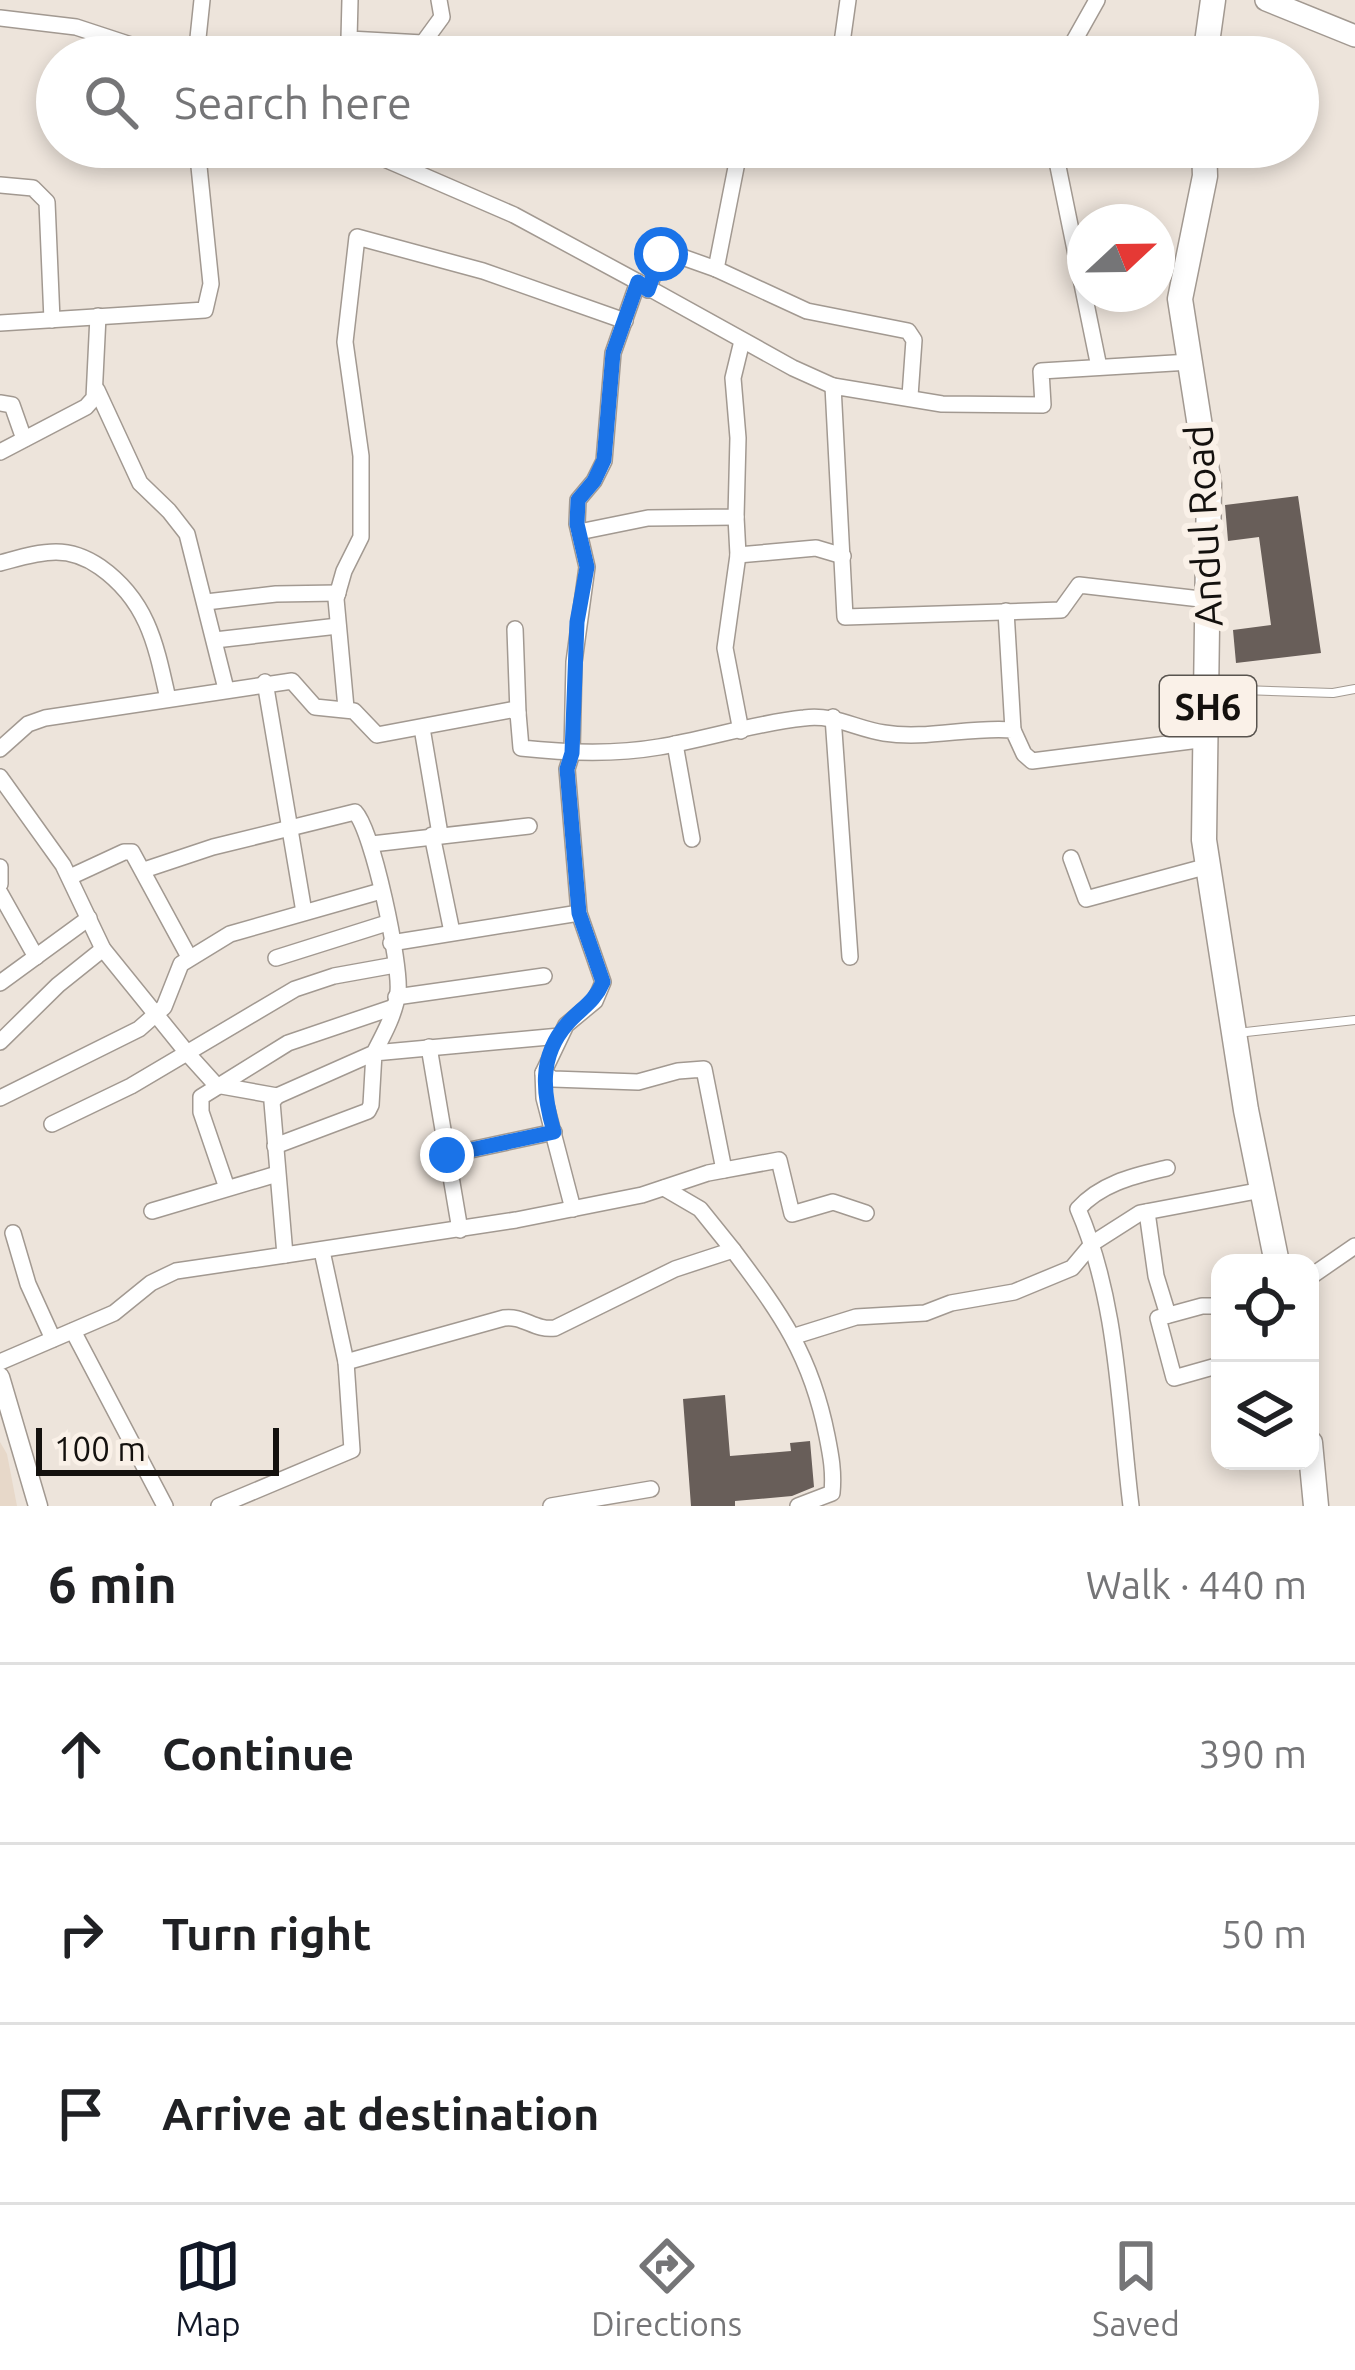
<!DOCTYPE html>
<html lang="en">
<head>
<meta charset="utf-8">
<style>
	body { margin:0; font-family:Ubuntu,sans-serif; background:#f6f6f6; color:#202124 }
	.controls { position:absolute; right:36px; bottom:36px; display:grid; overflow:hidden; border-radius:24px; box-shadow:0 6px 18px #0003 }
	.controls button { width:108px; height:108px; display:grid; place-items:center; padding:0; border:0; border-bottom:3px solid #e0e0e0; background:#fff; color:#202124; font:60px sans-serif }
	.compass { position:absolute; left:1067px; top:204px; width:108px; height:108px; border-radius:50%; background:#fff; box-shadow:0 6px 18px #0003; rotate:68deg }
	.scale { position:absolute; left:36px; bottom:30px; width:243px; box-sizing:border-box; padding-left:12px; border:6px solid #14110e; border-top:0; font-size:33px; line-height:42px; white-space:nowrap; color:#14110e; -webkit-text-stroke:9px #faf1e8; paint-order:stroke }
	.stop { position:absolute; width:36px; height:36px; margin:-27px; border:9px solid #1a73e8; border-radius:50%; background:#fff }
	.stop.end { background:#1a73e8; border-color:#fff; box-shadow:0 3px 12px #0008 }
	.list { margin:0; padding:0; list-style:none }
	h2 { display:flex; justify-content:space-between; align-items:center; height:156px; margin:0; padding:0 48px; font-size:51px }
	h2 small { font-size:39px; font-weight:400; color:#757577 }
	.list li { display:grid; grid-template-columns:78px 1fr auto; gap:36px; align-items:center; box-sizing:border-box; height:180px; padding:0 48px; border-top:3px solid #e0e0e0 }
	.list b { display:block; font-size:45px; white-space:nowrap }
	.list em { font-size:39px; font-style:normal; color:#757577 }
	.icon { flex:none; width:66px; height:66px; fill:none; stroke:currentColor; stroke-width:2; stroke-linecap:round; stroke-linejoin:round }
	.map { position:relative; flex:none; width:1355px; height:1506px; overflow:hidden }
	.search { position:absolute; background:#fff; box-shadow:0 6px 18px #0003; left:36px; right:36px; top:36px; height:132px; display:flex; align-items:center; gap:30px; box-sizing:border-box; padding:0 42px; border-radius:66px; color:#757577; font-size:45px }
	.sheet { height:696px; background:#fff }
	nav { display:flex; justify-content:space-around; align-items:center; box-sizing:border-box; height:168px; border-top:3px solid #e0e0e0; background:#fff; font-size:33px; color:#757577 }
	nav a { display:grid; justify-items:center; gap:6px }
	nav .on { color:#111827 }
	.map>svg:first-child { display:block }
	.built { fill:#e7d8c9 }
	.building { fill:#685e59 }
	.lines { fill:none; stroke-linecap:round; stroke-linejoin:round }
	.service-casing { stroke:#a29991; stroke-width:10 }
	.minor-casing { stroke:#a29991; stroke-width:18 }
	.tertiary-casing { stroke:#a29991; stroke-width:21 }
	.secondary-casing { stroke:#a29991; stroke-width:24 }
	.primary-casing { stroke:#a29991; stroke-width:27 }
	.service { stroke:#fff; stroke-width:8 }
	.minor { stroke:#fff; stroke-width:15 }
	.tertiary { stroke:#fff; stroke-width:18 }
	.secondary { stroke:#fff; stroke-width:21 }
	.primary { stroke:#fff; stroke-width:24 }
	.route { stroke:#1a73e8; stroke-width:15 }
	.labels { text-anchor:middle; dominant-baseline:central; stroke-width:12; stroke-linejoin:round; paint-order:stroke }
	.shield { fill:#faf1e8; stroke:#59544f; stroke-width:3 }
	.shield-label { font-size:36px; font-weight:bold; fill:#14110e }
	.street-label { font-size:39px; fill:#14110e; stroke:#faf1e8 }
</style>
</head>
<body>
<div class="map">
<svg width="1355" height="1506" viewBox="0 0 1355 1506">
	<rect width="100%" height="100%" fill="#ede4db"/>
	<polygon class="built" points="0,1442 7,1454 17,1506 0,1506"/>
	<g class="building">
		<polygon points="567,147 631,147 628,164 566,155"/>
		<polygon points="1298,496 1321,653 1236,663 1233,630 1271,625 1259,537 1228,541 1225,505"/>
		<polygon points="725,1395 730,1456 791,1451 790,1443 810,1441 814,1487 792,1496 735,1501 735,1506 691,1506 683,1399"/>
	</g>
	<g class="lines">
		<g class="service-casing">
			<g id="service">
				<polyline points="1213,689 1333,693 1355,689"/>
				<polyline points="1237,1033 1355,1020"/>
			</g>
		</g>
		<g class="minor-casing">
			<g id="minor">
				<polyline points="350,0 349,39 423,43 442,17 439,0"/>
				<polyline points="0,18 76,27 143,49 149,57"/>
				<polyline points="363,45 393,57"/>
				<polyline points="196,57 202,0"/>
				<polyline points="840,57 848,0"/>
				<polyline points="1065,57 1097,0"/>
				<polyline points="374,147 387,160 514,215 638,282"/>
				<polyline points="1054,147 1099,367"/>
				<polyline points="1161,147 1168,154 1204,157"/>
				<polyline points="0,185 33,188 47,202 52,320"/>
				<polyline points="716,269 807,311 908,331 914,340 910,396"/>
				<polyline points="648,290 661,254 671,253 716,269 740,147"/>
				<polyline points="0,323 205,310 211,284 197,147"/>
				<polyline points="1190,362 1041,371 1043,405 942,404 833,386 845,617 1061,610 1079,585 1209,600"/>
				<polyline points="97,390 140,483 169,511 187,534 226,689"/>
				<polyline points="0,403 12,405 24,439"/>
				<polyline points="0,452 86,407 94,398 98,316"/>
				<polyline points="736,517 738,555 816,548 843,556"/>
				<polyline points="579,532 648,518 736,517 738,438 733,378 742,341"/>
				<polyline points="738,555 725,648 741,731"/>
				<path d="M0,563C19,558 37,552 56,552C73,552 87,558 100,567C148,601 156,645 168,699"/>
				<polyline points="206,602 276,594 338,593"/>
				<polyline points="1006,611 1013,730"/>
				<polyline points="515,629 518,713"/>
				<polyline points="215,640 338,626"/>
				<polyline points="265,682 304,912"/>
				<polyline points="346,708 336,599 344,571 361,537 361,456 345,342 357,237 483,271 625,321"/>
				<polyline points="833,717 850,957"/>
				<polyline points="422,728 440,834"/>
				<polyline points="675,744 692,839"/>
				<path d="M0,749L28,724L45,718L292,681L315,707L354,711L377,735L510,710L518,713L521,748C567,753 613,755 659,747C707,739 755,723 804,718C835,714 856,729 884,733C927,740 971,726 1013,730L1024,754L1032,761L1207,739"/>
				<polyline points="0,777 63,865 103,949 188,1054 216,1085 277,1096"/>
				<polyline points="432,835 452,932"/>
				<polyline points="372,844 529,826"/>
				<polyline points="1071,858 1086,899 1208,866"/>
				<polyline points="0,867 0,884"/>
				<polyline points="70,877 124,852 132,852 189,957"/>
				<polyline points="0,893 36,957"/>
				<polyline points="391,943 579,913"/>
				<polyline points="276,958 387,923"/>
				<polyline points="0,983 89,918"/>
				<polyline points="396,997 544,976"/>
				<polyline points="0,1042 58,985 103,949"/>
				<polyline points="429,1047 460,1230"/>
				<polyline points="543,1073 553,1079 638,1082 678,1071 704,1069 724,1170"/>
				<polyline points="0,1098 139,1029 164,1007 181,964 230,934 381,891"/>
				<polyline points="52,1124 131,1086 295,989 334,976 395,965"/>
				<polyline points="275,1146 368,1111 371,1105 374,1053 560,1036"/>
				<polyline points="447,1155 554,1132"/>
				<polyline points="227,1188 201,1112 201,1097 288,1043 394,1007"/>
				<polyline points="573,1209 544,1098 543,1073 566,1025 595,1001 603,982 579,913 567,769 572,753 574,662 587,567 577,524 578,500 594,481 604,461 613,353 638,282 793,368 833,386"/>
				<polyline points="152,1211 277,1174"/>
				<polyline points="1147,1212 1156,1276 1168,1315"/>
				<polyline points="13,1233 28,1284 53,1339"/>
				<path d="M733,1250C781,1314 811,1355 827,1436C831,1456 834,1472 832,1493L798,1506"/>
				<polyline points="285,1255 516,1220 642,1195 708,1173 779,1160 792,1214 833,1202 866,1213"/>
				<polyline points="1310,1277 1355,1246"/>
				<polyline points="1220,1306 1202,1306 1158,1318 1174,1378 1220,1365"/>
				<polyline points="73,1331 165,1506"/>
				<polyline points="795,1336 856,1317 925,1313 951,1303 1014,1292 1072,1268 1093,1243 1140,1213 1262,1190"/>
				<path d="M0,1362L114,1313L151,1283L176,1271L285,1255L272,1102L277,1096L374,1053C384,1034 395,1014 398,992C401,965 373,831 355,812L213,847L144,870"/>
				<path d="M346,1362L504,1318C523,1315 535,1331 555,1328L675,1269L733,1250L700,1209L664,1188"/>
				<polyline points="219,1506 352,1450 346,1362 322,1251"/>
				<polyline points="551,1506 651,1489"/>
				<path d="M1131,1506C1119,1408 1118,1301 1078,1209C1101,1183 1134,1176 1167,1168"/>
			</g>
		</g>
		<g class="tertiary-casing">
			<polyline id="tertiary" points="0,1377 38,1506"/>
		</g>
		<g class="secondary-casing">
			<polyline id="secondary" points="1266,0 1355,36"/>
		</g>
		<g class="primary-casing">
			<g id="primary">
				<polyline points="1205,57 1213,0"/>
				<polyline points="1204,147 1205,176 1180,299 1209,484 1204,840 1246,1110 1277,1263"/>
				<polyline points="1310,1443 1316,1506"/>
			</g>
		</g>
		<use href="#service" class="service"/>
		<use href="#minor" class="minor"/>
		<use href="#tertiary" class="tertiary"/>
		<use href="#secondary" class="secondary"/>
		<use href="#primary" class="primary"/>
	</g>
	<g class="lines">
		<path class="route" d="M447,1155L554,1132C543,1094 538,1057 567,1024C581,1008 594,1003 603,982L579,913L567,769L572,753L577,622L587,567L577,524L578,500L594,481L604,460L613,353L638,282L648,290L661,254"/>
	</g>
	<g class="labels">
		<rect class="shield" x="1160" y="676" width="96" height="60" rx="9"/>
		<g class="shield-label">
			<text x="1208" y="706">SH6</text>
		</g>
		<g class="street-label">
			<text transform="translate(1203 526) rotate(-93)">Andul Road</text>
		</g>
	</g>
</svg>
<div class="controls">
<button><svg class="icon" aria-label="locate" viewBox="0 0 24 24"><circle cx="12" cy="12" r="6"/><path d="M12 2v4M12 18v4M2 12h4M18 12h4"/></svg></button>
<button><svg class="icon" aria-label="layers" viewBox="0 0 24 24"><path d="M12 4l9 5-9 5-9-5zM3 14l9 5 9-5"/></svg></button>
</div>
<svg class="compass" viewBox="-18 -18 36 36"><path d="M0-13l5 13h-10z" fill="#e53935"/><path d="M0 13l5-13h-10z" fill="#757577"/></svg>
<div class="scale">100 m</div>
<div class="stop" style="left:661px;top:254px"></div>
<div class="stop end" style="left:447px;top:1155px"></div>
<div class="search"><svg class="icon" aria-label="search" viewBox="0 0 24 24"><circle cx="10" cy="10" r="6"/><path d="M15 15l6 6"/></svg>Search here</div>
</div>
<section class="sheet">
<h2>6 min<small>Walk · 440 m</small></h2>
<ul class="list">
<li><svg class="icon" aria-label="ahead" viewBox="0 0 24 24"><path d="M12 20V5M6 11l6-6 6 6"/></svg><div><b>Continue</b></div><em>390 m</em></li>
<li><svg class="icon" aria-label="right" viewBox="0 0 24 24"><path d="M7 20v-9h11M14 6l5 5-5 5"/></svg><div><b>Turn right</b></div><em>50 m</em></li>
<li><svg class="icon" aria-label="arrive" viewBox="0 0 24 24"><path d="M6 21V4h12l-3 4 3 4H6"/></svg><div><b>Arrive at destination</b></div></li>
</ul>
</section>
<nav>
<a class="on"><svg class="icon" aria-label="map" viewBox="0 0 24 24"><path d="M3 6l6-2 6 2 6-2v14l-6 2-6-2-6 2zM9 4v14M15 6v14"/></svg>Map</a>
<a><svg class="icon" aria-label="directions" viewBox="0 0 24 24"><path d="M12 3l9 9-9 9-9-9zM9 14v-3h6M13 9l2 2-2 2"/></svg>Directions</a>
<a><svg class="icon" aria-label="saved" viewBox="0 0 24 24"><path d="M7 4h10v16l-5-4-5 4z"/></svg>Saved</a>
</nav>
</body>
</html>
